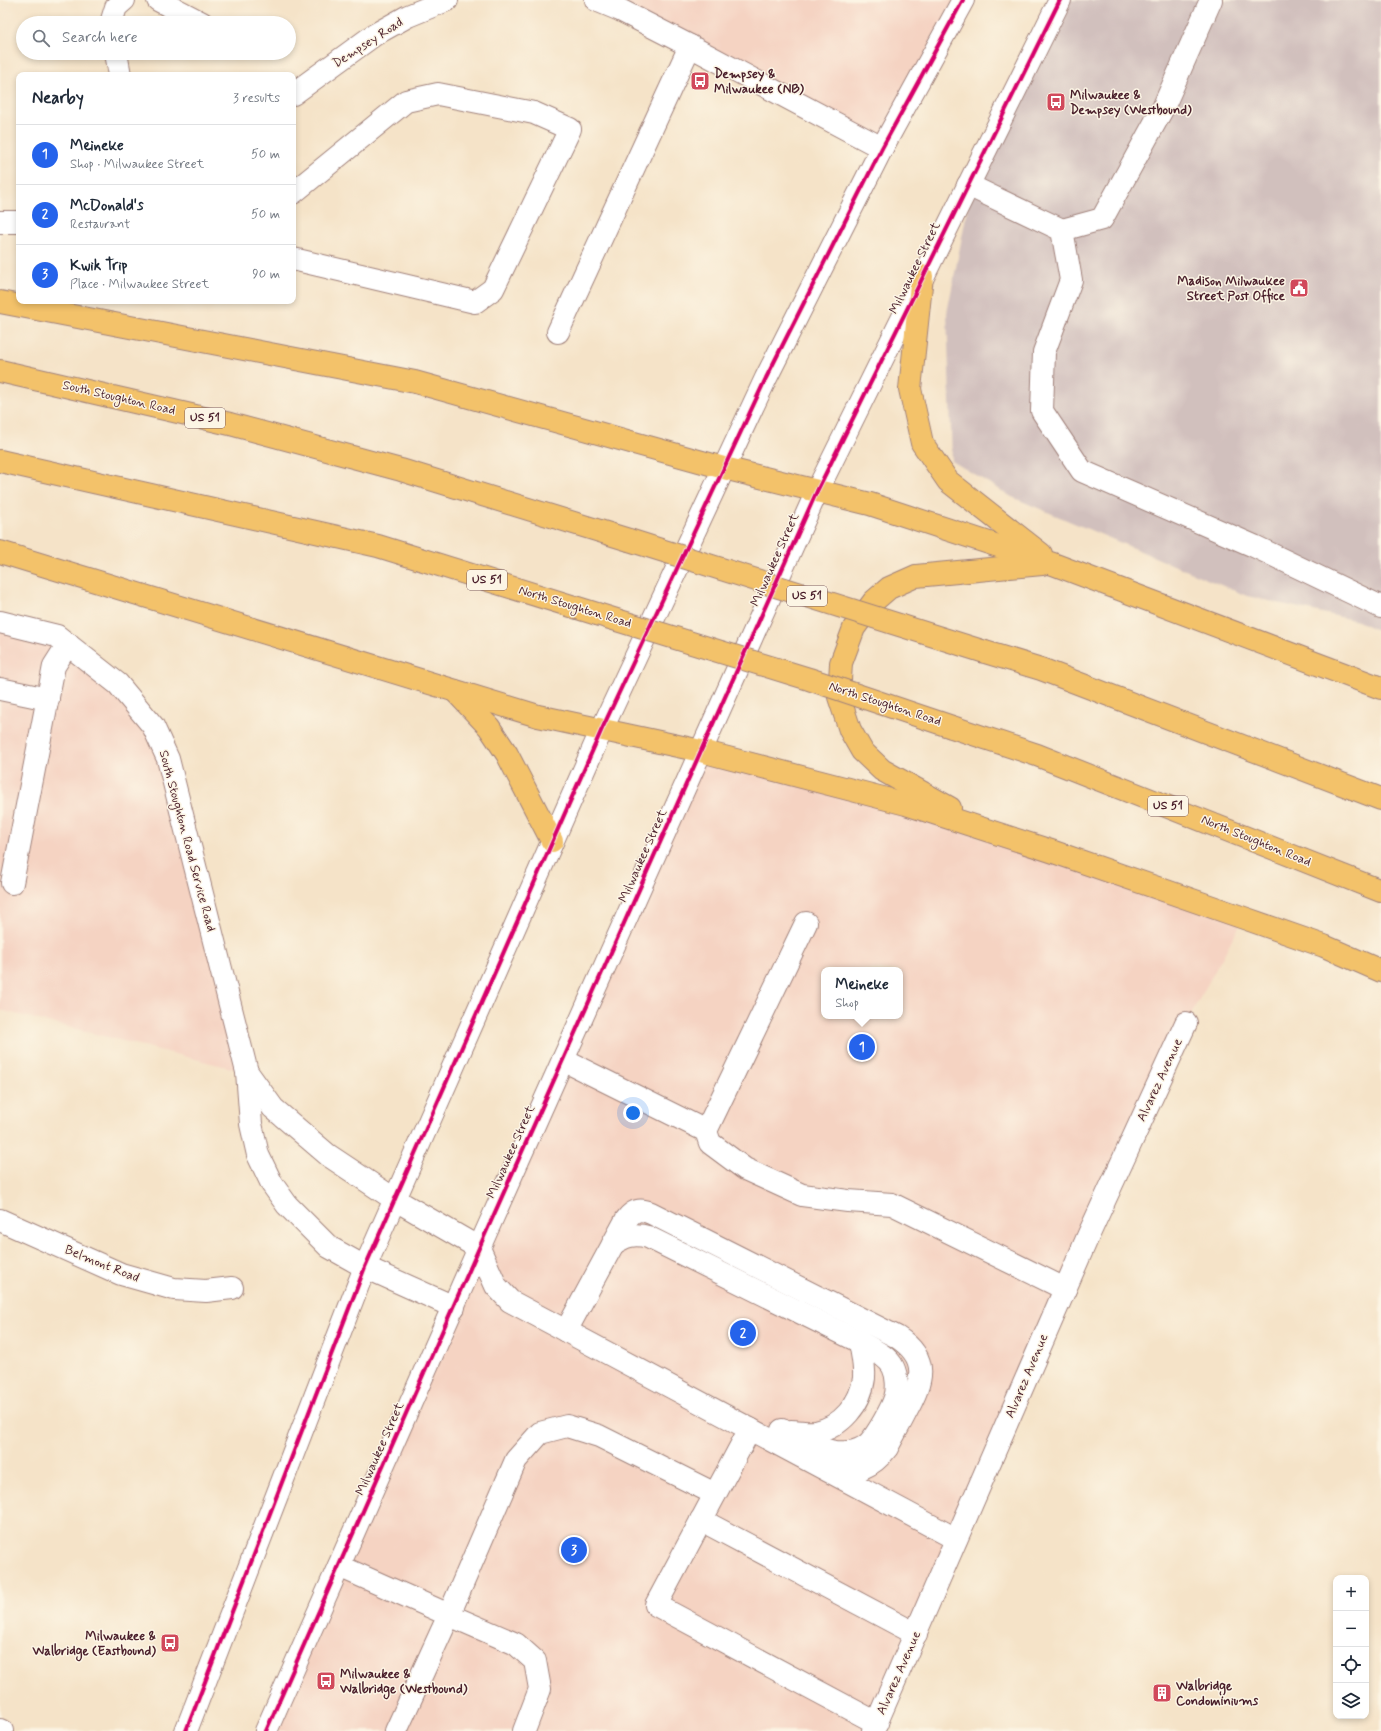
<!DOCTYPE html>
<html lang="en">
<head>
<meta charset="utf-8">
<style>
	body { margin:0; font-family:Mynerve,sans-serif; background:#f6f6f7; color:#1f2937 }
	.controls { position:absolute; right:12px; bottom:12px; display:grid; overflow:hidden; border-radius:8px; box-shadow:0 2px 6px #0003 }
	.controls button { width:36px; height:36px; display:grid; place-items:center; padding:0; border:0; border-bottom:1px solid #e0e1e3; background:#fff; color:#1f2937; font:20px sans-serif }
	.you { position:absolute; left:633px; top:1113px; width:14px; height:14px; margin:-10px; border:3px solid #fff; border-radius:50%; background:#1a73e8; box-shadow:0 0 0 6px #1a73e833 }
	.badge { display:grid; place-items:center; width:26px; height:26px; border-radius:50%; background:#2563eb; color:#fff; font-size:13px; font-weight:700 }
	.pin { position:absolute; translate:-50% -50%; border:2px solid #fff; box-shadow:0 1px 4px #0006 }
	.popup { position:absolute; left:821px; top:967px; width:82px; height:52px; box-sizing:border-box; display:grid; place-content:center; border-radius:8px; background:#fff; filter:drop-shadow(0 1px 3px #0005); font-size:13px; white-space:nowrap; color:#747a83 }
	.popup b { font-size:15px; color:#1f2937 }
	.popup::after { content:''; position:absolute; left:50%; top:100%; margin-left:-8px; border:8px solid transparent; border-top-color:#fff }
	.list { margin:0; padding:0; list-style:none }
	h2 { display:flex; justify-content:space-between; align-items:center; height:52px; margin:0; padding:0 16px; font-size:17px }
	h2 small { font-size:13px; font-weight:400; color:#747a83 }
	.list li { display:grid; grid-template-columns:26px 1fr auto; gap:12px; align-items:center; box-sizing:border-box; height:60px; padding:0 16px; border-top:1px solid #e0e1e3 }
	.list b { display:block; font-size:15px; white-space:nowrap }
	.list p { margin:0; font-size:13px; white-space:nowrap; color:#747a83 }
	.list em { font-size:13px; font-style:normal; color:#747a83 }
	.icon { flex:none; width:22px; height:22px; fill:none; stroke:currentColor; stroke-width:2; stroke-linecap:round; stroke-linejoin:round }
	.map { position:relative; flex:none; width:1381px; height:1731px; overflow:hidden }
	.search { position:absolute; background:#fff; box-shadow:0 2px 6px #0003; left:16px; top:16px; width:280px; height:44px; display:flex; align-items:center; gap:10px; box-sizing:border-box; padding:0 14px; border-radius:22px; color:#747a83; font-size:15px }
	.panel { position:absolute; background:#fff; box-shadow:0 2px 6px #0003; left:16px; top:72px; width:280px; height:232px; border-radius:8px }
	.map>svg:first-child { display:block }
	.built { fill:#f5d3c2; fill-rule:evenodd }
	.industrial { fill:#d1c0bd }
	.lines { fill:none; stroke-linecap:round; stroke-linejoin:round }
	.minor-casing { stroke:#a0817a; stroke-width:24 }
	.major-casing { stroke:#a0817a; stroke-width:24 }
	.minor { stroke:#fff; stroke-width:22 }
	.major { stroke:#f3c26a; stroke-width:22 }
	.major-bridge-casing { stroke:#a0817a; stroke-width:24; stroke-linecap:butt }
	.major-bridge { stroke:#f3c26a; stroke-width:22 }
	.cycleway-casing { stroke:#fcf5e5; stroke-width:6 }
	.cycleway { stroke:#d6006c; stroke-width:4 }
	.labels { text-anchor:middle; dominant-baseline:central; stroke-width:3; stroke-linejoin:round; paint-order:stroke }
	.shield { fill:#fcf5e5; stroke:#7f5f63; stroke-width:1 }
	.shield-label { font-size:12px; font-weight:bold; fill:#4a1f2b }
	.street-label { font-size:13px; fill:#4a1f2b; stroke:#fcf5e5 }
	.poi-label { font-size:13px; font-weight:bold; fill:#4a1f2b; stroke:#fcf5e5; text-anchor:start }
</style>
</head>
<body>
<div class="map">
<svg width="1381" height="1731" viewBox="0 0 1381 1731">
	<rect width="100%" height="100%" fill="#fcf5e5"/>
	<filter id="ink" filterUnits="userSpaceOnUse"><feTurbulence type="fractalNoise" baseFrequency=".025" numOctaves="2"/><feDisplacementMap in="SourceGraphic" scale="8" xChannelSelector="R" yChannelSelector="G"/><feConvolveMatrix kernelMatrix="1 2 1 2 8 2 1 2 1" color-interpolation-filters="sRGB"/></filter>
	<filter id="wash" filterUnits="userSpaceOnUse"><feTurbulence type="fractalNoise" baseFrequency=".012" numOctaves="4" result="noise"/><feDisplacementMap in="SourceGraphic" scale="16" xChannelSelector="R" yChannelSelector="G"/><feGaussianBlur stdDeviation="0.9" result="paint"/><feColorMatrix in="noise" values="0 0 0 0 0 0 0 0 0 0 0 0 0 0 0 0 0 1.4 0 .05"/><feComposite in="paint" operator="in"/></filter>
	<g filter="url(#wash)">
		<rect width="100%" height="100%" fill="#f5e3c8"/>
		<g class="built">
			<polygon points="611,0 962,0 882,148"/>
			<polygon points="0,622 57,636 153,726 247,1072 0,1010"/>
			<path d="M701,751L1244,918L1186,1023L873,1731H266ZM824,970H900V1016H824Z"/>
		</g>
		<polygon class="industrial" points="1060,0 1381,0 1381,632 1358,621 1247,596 1012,497 952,461 947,313 975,171"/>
	</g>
	<g filter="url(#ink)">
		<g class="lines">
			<g class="minor-casing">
				<g id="minor">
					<polyline points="158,0 202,23"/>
					<polyline points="596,0 620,10 690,46 882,148"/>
					<polyline points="111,23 116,7 124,0"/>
					<polyline points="116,53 120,75"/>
					<polyline points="293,94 374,35 408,16 447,0"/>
					<polyline points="968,185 1062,230 1071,280 1044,352 1042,411 1082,471 1254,546 1381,607"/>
					<polyline points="293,193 406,101 438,94 534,113 570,129 493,289 475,302 293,259"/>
					<polyline points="0,222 19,222"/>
					<polyline points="1062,230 1102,219 1163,108 1211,0"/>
					<polyline points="558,332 690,46"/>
					<polyline points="0,622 57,636 118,684 153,726 168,759 247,1072 251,1124 258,1155 272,1184 287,1205 329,1247 365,1267 454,1307"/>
					<polyline points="0,689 48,699"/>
					<polyline points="12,883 54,666 68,644"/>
					<polyline points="563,1060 706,1131 710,1143 745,1169 802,1195 848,1201 892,1204 1065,1289"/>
					<polyline points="247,1072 273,1108 328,1155 394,1199 479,1248 496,1286 510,1301 956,1539"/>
					<polyline points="706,1131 806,923"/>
					<polyline points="0,1220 121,1274 174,1289 206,1291 232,1288"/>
					<path d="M613,1244C625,1236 634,1233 648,1237L860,1342C871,1349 887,1355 893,1367C897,1375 898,1389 895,1398C892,1408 877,1435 869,1443C864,1448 855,1452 848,1452C825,1455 801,1439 782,1430"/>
					<path d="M566,1331L626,1220C633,1210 640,1208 651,1213L897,1337C931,1359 922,1382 906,1412C900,1424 893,1436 887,1448C873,1467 853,1476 829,1470"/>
					<polyline points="750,1429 656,1605 877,1723"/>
					<path d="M791,1431C799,1431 808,1433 816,1432C841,1427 861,1404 864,1378C865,1366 862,1354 860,1342"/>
					<polyline points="701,1520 916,1634"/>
					<polyline points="339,1566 449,1615 396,1731"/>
					<polyline points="0,1730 2,1731"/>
					<polyline points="186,1731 365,1267 602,729 766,378 882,148 963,0"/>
					<polyline points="266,1731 479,1248 817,491 1060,0"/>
					<polyline points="524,1731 540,1689 535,1661 516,1644 449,1615 516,1460 540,1433 567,1426 599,1436 715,1494"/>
					<polyline points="873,1731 1089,1234 1186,1023"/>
				</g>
			</g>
			<g class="major-casing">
				<g id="major">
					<polyline points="922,276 910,389 922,443 948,481 1041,554"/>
					<polyline points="0,302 415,382 724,468 870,504 1053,564 1381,688"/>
					<polyline points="0,371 230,424 401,470 629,540"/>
					<polyline points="0,461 378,546 597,614"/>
					<polyline points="0,552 538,716 701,751 906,804 1051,851 1244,918 1324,946 1381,971"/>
					<polyline points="985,652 1041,669 1381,799"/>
					<polyline points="455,691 489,727 507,754 552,841"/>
					<polyline points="952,727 1037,755 1381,891"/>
					<polyline points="950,808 882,770 862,751 850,730 839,697 841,663 854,628 874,601 889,588 916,576 1042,564"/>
				</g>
			</g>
			<use href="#minor" class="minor"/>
			<use href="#major" class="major"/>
			<g class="major-bridge-casing">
				<g id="major-bridge">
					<polyline points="629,540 985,652"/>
					<polyline points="597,614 809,679 952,727"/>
				</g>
			</g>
			<use href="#major-bridge" class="major-bridge"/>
			<g class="cycleway-casing">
				<g id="cycleway">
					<polyline points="186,1731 365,1267 602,729 766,378 882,148 963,0"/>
					<polyline points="266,1731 479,1248 817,491 1060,0"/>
				</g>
			</g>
			<use href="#cycleway" class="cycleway"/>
		</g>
	</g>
	<defs>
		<g id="bus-square" transform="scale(1)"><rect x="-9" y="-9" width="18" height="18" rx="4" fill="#d1495b" stroke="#fcf5e5"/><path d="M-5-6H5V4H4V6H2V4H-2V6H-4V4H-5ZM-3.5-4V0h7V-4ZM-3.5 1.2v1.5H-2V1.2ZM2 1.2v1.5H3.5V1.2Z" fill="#fff"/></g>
		<g id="civic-square" transform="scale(1)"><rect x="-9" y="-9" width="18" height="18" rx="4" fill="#d1495b" stroke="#fcf5e5"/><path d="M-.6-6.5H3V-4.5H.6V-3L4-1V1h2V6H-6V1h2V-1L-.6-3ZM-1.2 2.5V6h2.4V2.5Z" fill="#fff"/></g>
		<g id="building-square" transform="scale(1)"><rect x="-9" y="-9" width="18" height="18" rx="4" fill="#d1495b" stroke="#fcf5e5"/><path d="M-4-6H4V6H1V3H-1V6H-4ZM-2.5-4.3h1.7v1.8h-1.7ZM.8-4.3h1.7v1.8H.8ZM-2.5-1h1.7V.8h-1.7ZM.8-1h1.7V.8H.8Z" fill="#fff"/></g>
	</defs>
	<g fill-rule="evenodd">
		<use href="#bus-square" x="700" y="81"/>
		<use href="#bus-square" x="1056" y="102"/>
		<use href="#civic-square" x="1299" y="288"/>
		<use href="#bus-square" x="170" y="1643"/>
		<use href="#bus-square" x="326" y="1681"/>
		<use href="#building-square" x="1162" y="1693"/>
	</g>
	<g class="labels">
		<g class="shield">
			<rect x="185" y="408" width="40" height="20" rx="3"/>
			<rect x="467" y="570" width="40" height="20" rx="3"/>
			<rect x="787" y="586" width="40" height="20" rx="3"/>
			<rect x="1148" y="796" width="40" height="20" rx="3"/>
		</g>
		<g class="shield-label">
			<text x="205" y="418">US 51</text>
			<text x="487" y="580">US 51</text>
			<text x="807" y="596">US 51</text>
			<text x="1168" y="806">US 51</text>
		</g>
		<g class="street-label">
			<text transform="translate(368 43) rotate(-33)">Dempsey Road</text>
			<text transform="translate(915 268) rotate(-64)">Milwaukee Street</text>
			<text transform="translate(119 398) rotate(13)">South Stoughton Road</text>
			<text transform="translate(775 560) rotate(-66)">Milwaukee Street</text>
			<text transform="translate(575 607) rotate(17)">North Stoughton Road</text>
			<text transform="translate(885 704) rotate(18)">North Stoughton Road</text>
			<text transform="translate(187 841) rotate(75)">South Stoughton Road Service Road</text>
			<text transform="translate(1256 841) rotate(22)">North Stoughton Road</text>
			<text transform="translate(643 856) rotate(-66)">Milwaukee Street</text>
			<text transform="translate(1160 1080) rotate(-65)">Alvarez Avenue</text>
			<text transform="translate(511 1152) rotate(-66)">Milwaukee Street</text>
			<text transform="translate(102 1264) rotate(22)">Belmont Road</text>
			<text transform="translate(1027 1376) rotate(-67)">Alvarez Avenue</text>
			<text transform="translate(380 1449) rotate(-66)">Milwaukee Street</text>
			<text transform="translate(899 1673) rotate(-66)">Alvarez Avenue</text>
		</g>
		<g class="poi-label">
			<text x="714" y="74">Dempsey &amp;<tspan x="714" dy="15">Milwaukee (NB)</tspan></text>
			<text x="1070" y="95">Milwaukee &amp;<tspan x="1070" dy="15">Dempsey (Westbound)</tspan></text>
			<text x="1285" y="281" text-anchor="end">Madison Milwaukee<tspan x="1285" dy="15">Street Post Office</tspan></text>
			<text x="156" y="1636" text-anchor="end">Milwaukee &amp;<tspan x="156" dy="15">Walbridge (Eastbound)</tspan></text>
			<text x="340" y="1674">Milwaukee &amp;<tspan x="340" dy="15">Walbridge (Westbound)</tspan></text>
			<text x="1176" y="1686">Walbridge<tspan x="1176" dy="15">Condominiums</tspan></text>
		</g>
	</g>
</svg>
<div class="controls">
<button>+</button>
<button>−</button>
<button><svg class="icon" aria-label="locate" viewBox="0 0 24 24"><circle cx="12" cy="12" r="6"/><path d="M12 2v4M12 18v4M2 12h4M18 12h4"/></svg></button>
<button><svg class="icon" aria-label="layers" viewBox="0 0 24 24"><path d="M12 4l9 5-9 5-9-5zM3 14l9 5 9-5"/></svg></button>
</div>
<div class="you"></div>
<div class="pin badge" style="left:862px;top:1047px">1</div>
<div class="popup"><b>Meineke</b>Shop</div>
<div class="pin badge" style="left:743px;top:1333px">2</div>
<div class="pin badge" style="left:574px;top:1550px">3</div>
<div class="search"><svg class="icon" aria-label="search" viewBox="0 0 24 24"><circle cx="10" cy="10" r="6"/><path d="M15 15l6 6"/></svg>Search here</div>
<section class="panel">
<h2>Nearby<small>3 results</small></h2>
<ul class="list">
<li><span class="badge">1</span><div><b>Meineke</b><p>Shop · Milwaukee Street</p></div><em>50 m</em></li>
<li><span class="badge">2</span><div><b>McDonald's</b><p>Restaurant</p></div><em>50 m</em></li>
<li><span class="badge">3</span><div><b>Kwik Trip</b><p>Place · Milwaukee Street</p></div><em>90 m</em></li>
</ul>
</section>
</div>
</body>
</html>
